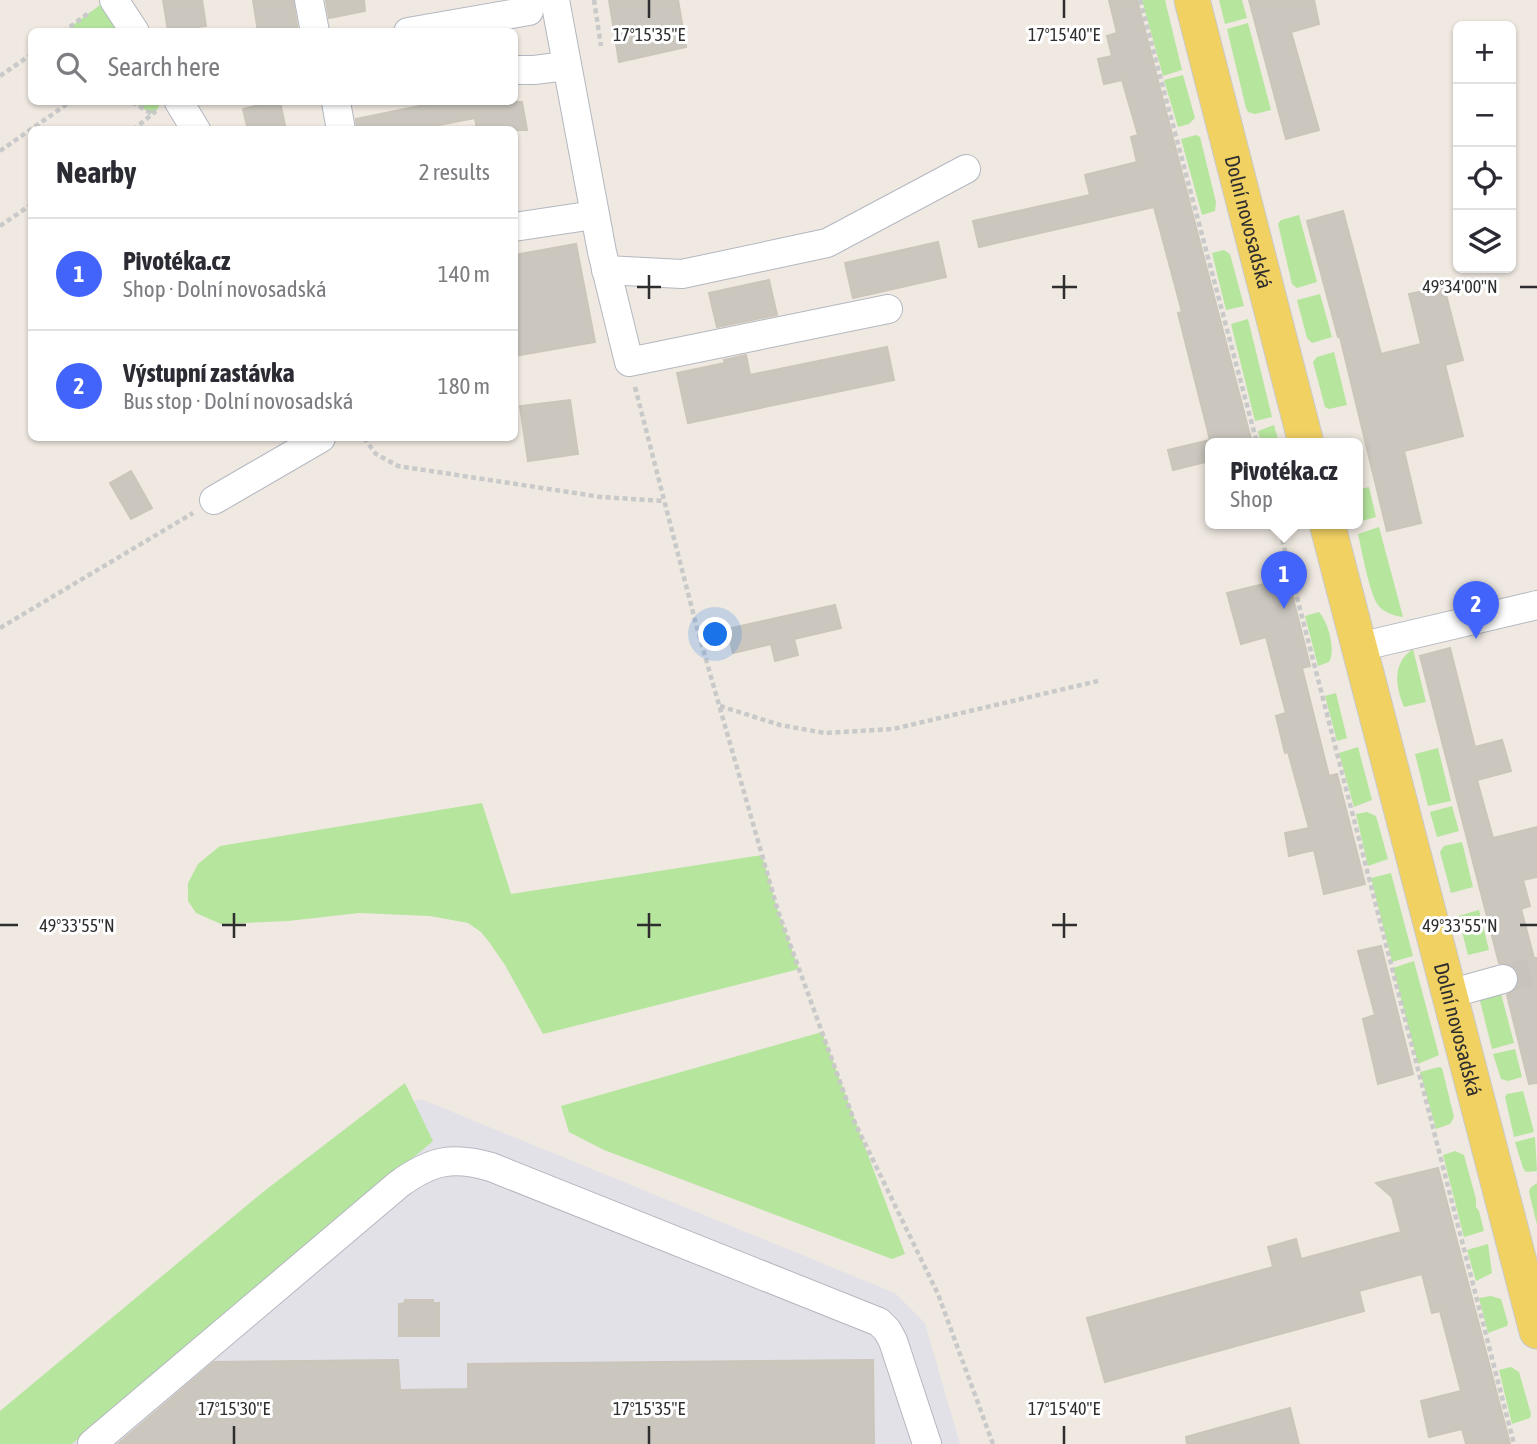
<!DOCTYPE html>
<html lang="en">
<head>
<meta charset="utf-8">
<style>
	body { margin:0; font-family:"Asap Condensed",sans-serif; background:#f2f2f3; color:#2b2b33 }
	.controls { position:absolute; right:21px; top:21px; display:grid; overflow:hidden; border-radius:10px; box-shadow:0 2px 5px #0004 }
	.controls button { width:63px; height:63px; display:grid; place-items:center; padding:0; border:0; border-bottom:2px solid #e1e1e2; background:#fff; color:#2b2b33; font:35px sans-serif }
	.you { position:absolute; left:716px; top:635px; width:24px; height:24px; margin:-18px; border:5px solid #fff; border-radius:50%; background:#1a73e8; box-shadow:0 0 0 10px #1a73e833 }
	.badge { display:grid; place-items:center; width:46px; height:46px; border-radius:50%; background:#4264fb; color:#fff; font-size:23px; font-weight:700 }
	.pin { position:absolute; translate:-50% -58px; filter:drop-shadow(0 2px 4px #0008) }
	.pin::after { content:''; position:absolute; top:37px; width:24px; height:21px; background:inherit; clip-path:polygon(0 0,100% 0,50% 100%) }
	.popup { position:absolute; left:1205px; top:438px; width:158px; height:91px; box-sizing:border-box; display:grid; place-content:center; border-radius:10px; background:#fff; filter:drop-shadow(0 2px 5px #0005); font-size:23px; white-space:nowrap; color:#7c7c81 }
	.popup b { font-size:26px; color:#2b2b33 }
	.popup::after { content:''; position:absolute; left:50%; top:100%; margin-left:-14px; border:14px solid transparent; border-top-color:#fff }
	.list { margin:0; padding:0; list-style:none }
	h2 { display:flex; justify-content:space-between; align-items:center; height:91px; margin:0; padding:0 28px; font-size:30px }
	h2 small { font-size:23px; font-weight:400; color:#7c7c81 }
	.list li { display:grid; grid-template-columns:46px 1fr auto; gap:21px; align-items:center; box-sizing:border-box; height:112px; padding:0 28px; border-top:2px solid #e1e1e2 }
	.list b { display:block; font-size:26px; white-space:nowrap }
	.list p { margin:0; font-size:23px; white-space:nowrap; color:#7c7c81 }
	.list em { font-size:23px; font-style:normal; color:#7c7c81 }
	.icon { flex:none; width:38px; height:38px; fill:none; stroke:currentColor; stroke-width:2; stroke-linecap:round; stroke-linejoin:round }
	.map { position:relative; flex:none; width:1537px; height:1444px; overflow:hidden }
	.search { position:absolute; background:#fff; box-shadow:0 2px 5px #0004; left:28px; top:28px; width:490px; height:77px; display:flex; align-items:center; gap:18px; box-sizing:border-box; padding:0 24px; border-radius:10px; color:#7c7c81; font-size:26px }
	.panel { position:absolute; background:#fff; box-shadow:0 2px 5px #0004; left:28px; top:126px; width:490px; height:315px; border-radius:10px }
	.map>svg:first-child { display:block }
	.industrial { fill:#e3e1e8 }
	.green { fill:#b6e59e }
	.building { fill:#cbc7bf; stroke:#cbc5ba; stroke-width:2 }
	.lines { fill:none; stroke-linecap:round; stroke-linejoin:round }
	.minor-tunnel { stroke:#c8c4bd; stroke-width:28; stroke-dasharray:28 14; stroke-linecap:butt }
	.minor-casing { stroke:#b4b7c1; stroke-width:30 }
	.major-casing { stroke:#c9c9c9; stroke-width:37 }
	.path { stroke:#c9c9c9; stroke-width:4.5; stroke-dasharray:5 3.5; stroke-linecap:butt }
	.minor { stroke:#fff; stroke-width:28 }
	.major { stroke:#f2d163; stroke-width:35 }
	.ticks { fill:none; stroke:#2e2e2e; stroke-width:2.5 }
	.labels { text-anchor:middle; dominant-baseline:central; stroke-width:6; stroke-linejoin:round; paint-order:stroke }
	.street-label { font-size:21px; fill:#2e2e2e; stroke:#fff }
	.ticks-label { font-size:18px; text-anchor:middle; fill:#2e2e2e; stroke:#fff; stroke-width:6; stroke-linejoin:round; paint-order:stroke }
</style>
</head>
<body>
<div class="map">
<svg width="1537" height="1444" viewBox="0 0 1537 1444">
	<rect width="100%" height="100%" fill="#efe9e1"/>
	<polygon class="industrial" points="421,1099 895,1293 925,1323 960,1444 17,1444 407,1102"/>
	<g class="green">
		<polygon points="107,0 135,32 63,32"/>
		<polygon points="1142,0 1165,0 1182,70 1163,76"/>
		<polygon points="1219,0 1242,0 1247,18 1225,24"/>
		<polygon points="1248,23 1271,110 1255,114 1248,112 1246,108 1227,29"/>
		<polygon points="1183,75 1195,118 1189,124 1178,127 1164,80"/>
		<polygon points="132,102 161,102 154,115"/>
		<polygon points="1196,135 1200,137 1216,202 1215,211 1202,215 1181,139"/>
		<polygon points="1299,215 1317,282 1297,288 1292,284 1278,224 1281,220"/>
		<polygon points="1224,250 1230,254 1244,306 1226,310 1212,253"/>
		<polygon points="1320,294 1332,337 1312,343 1307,338 1297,300"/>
		<polygon points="1248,319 1272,417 1255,421 1231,324"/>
		<polygon points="1334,352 1347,405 1329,409 1325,407 1313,362 1317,357"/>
		<polygon points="1274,425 1279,443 1261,443 1258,431"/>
		<polygon points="1369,487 1376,517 1358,522 1358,490"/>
		<path d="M1379,527L1403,617C1394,616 1383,612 1378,605C1369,592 1362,551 1358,534Z"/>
		<path d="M1319,612C1328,622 1336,650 1329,662L1318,666L1305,616Z"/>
		<path d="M1413,649L1426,702L1404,707C1395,686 1392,663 1413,649Z"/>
		<polygon points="1336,693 1347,738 1337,741 1325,696"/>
		<polygon points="1358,747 1372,800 1354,807 1339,753"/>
		<polygon points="1438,748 1451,801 1428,806 1415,754"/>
		<polygon points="482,803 511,894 762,855 778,911 799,969 543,1034 505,965 489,942 481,932 468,923 430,916 359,913 288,921 221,924 196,913 188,901 188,883 198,864 220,846"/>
		<polygon points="1452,806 1459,831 1437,837 1430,812"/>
		<polygon points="1367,812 1376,816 1388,859 1368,866 1356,814"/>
		<polygon points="1462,842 1473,887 1451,893 1440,852 1444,846"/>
		<polygon points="1391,873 1413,956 1392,962 1371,878"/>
		<polygon points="1479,910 1489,950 1468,955 1458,916"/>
		<polygon points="1414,961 1439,1055 1418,1064 1393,968"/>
		<polygon points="1499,986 1514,1043 1492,1049 1479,997"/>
		<polygon points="822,1032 905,1254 892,1259 604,1150 569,1132 561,1106"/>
		<polygon points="1515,1049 1522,1077 1508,1081 1501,1079 1493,1054"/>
		<polygon points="1439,1067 1442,1068 1454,1117 1450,1124 1436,1129 1420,1072"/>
		<polygon points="405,1083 433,1141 72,1444 0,1444 0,1411 263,1192"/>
		<polygon points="1523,1091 1534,1132 1514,1137 1505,1097 1507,1094"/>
		<polygon points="1535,1137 1537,1171 1526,1172 1523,1168 1515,1142"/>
		<polygon points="1455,1151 1464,1155 1476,1199 1476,1207 1479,1211 1484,1231 1464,1237 1443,1155"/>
		<polygon points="1537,1183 1537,1225 1529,1192 1530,1188"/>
		<polygon points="1488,1244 1492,1273 1476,1281 1467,1250"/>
		<polygon points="1491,1296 1501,1299 1508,1323 1507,1326 1488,1333 1479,1298"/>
		<polygon points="1511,1367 1519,1372 1531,1414 1530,1418 1512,1424 1499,1370"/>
	</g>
	<g class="building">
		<polygon points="163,0 202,0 206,26 168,31"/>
		<polygon points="253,0 293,0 298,32 258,32"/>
		<polygon points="326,0 364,0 365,11 329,18"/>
		<polygon points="609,0 678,0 686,47 619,62"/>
		<polygon points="1109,0 1137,0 1252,443 1210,441 1210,461 1173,470 1168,450 1210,440 1178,313 1182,312 1154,207 979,247 973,221 1090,195 1085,175 1137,162 1131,137 1138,135 1122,80 1104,84 1098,59 1112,56 1107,36 1117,33"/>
		<polygon points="1249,0 1314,0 1319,24 1291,32 1319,130 1286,139"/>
		<polygon points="255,102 280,102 286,130 248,130 243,109 256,106"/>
		<polygon points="439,102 522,102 527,130 477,130 475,118 434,126 435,130 357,130 356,119"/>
		<polygon points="1343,211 1381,354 1421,344 1409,294 1444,287 1463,360 1445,365 1463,436 1404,451 1421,523 1387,531 1340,337 1338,337 1307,221"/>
		<polygon points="938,242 946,277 853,298 845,263"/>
		<polygon points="576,244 595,342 514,356 514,255"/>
		<polygon points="769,280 777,315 717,327 709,293"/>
		<polygon points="887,347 894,380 688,423 677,373 725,363 724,360 746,355 750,375"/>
		<polygon points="570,400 578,454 528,461 520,406"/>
		<polygon points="131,471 152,508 131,519 110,483"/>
		<polygon points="1288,578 1310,666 1302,668 1329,776 1337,774 1365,884 1324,894 1314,850 1289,856 1285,833 1309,828 1288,752 1285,753 1276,716 1286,713 1266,637 1241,644 1227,593"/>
		<polygon points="835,605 841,628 794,639 798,655 775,661 771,644 733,653 727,629"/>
		<polygon points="1450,648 1475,747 1502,740 1511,771 1477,780 1493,838 1537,827 1537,877 1523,880 1530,906 1521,909 1534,958 1537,958 1537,1083 1529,1084 1507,995 1515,990 1519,984 1519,975 1514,967 1506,963 1499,963 1420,656"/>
		<polygon points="1381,946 1413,1074 1378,1084 1363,1019 1375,1015 1358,951"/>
		<polygon points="1438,1168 1510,1444 1466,1444 1462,1429 1429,1437 1421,1401 1461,1391 1440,1311 1432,1313 1422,1274 1359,1291 1364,1311 1105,1382 1087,1318 1273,1267 1268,1247 1296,1239 1301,1259 1401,1232 1392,1197 1376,1183"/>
		<polygon points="405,1300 433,1300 433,1303 439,1303 439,1336 399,1336 399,1304 405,1303"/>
		<polygon points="398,1360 400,1390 468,1389 468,1364 873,1360 874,1444 118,1444 214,1362"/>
		<polygon points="1290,1408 1299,1444 1187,1444 1186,1437"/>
	</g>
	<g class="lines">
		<polyline class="minor-tunnel" points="1503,979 1537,970"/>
		<g class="minor-casing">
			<g id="minor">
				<polyline points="114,0 135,32"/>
				<polyline points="309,0 315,32"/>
				<polyline points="555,0 602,252 629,362 888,309"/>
				<polyline points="408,32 529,11 527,0"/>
				<polyline points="514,70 534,70 566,66"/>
				<polyline points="179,102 196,130"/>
				<polyline points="336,102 341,130"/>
				<polyline points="514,227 594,215"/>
				<polyline points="606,270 682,274 827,243 966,169"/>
				<polyline points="214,500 321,438"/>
				<polyline points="1359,647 1537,605"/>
				<polyline points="1449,994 1503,979"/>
				<path d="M92,1444L399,1184C432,1160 453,1156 491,1167L879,1322L887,1330L893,1341L927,1444"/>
			</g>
		</g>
		<g class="major-casing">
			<g id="major">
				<path id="s1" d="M1192,0L1306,443"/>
				<path id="s2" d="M1327,523L1537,1331"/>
			</g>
		</g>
		<g class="path">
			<polyline points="594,0 601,46"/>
			<polyline points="1140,0 1257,443"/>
			<polyline points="63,32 90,12"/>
			<polyline points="0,76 32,54"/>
			<polyline points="132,102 154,115"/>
			<polyline points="133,130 156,111"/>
			<polyline points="0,151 70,102"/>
			<polyline points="0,226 32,204"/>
			<polyline points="635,387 697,628 778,911 855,1123 938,1294 993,1444"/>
			<polyline points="364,438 376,454 398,466 601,497 664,501"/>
			<polyline points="1278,523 1514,1444"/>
			<polyline points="0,628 193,513"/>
			<polyline points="720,706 780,725 825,733 893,729 1098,681"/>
		</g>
		<use href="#minor" class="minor"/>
		<use href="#major" class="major"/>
	</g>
	<path class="ticks" d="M649,0V18M1064,0V18M649,275V299M1064,275V299M637,287H661M1052,287H1077M1520,287H1537M234,913V938M649,913V938M1064,913V938M0,925H18M222,925H246M637,925H661M1052,925H1077M1520,925H1537M234,1426V1444M649,1426V1444M1064,1426V1444"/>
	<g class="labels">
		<g class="street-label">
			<text stroke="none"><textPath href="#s1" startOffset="229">Dolní novosadská</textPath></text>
			<text stroke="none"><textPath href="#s2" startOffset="523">Dolní novosadská</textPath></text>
		</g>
	</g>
	<g class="ticks-label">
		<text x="649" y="41">17°15'35"E</text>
		<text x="1064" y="41">17°15'40"E</text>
		<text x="1460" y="293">49°34'00"N</text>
		<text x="77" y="932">49°33'55"N</text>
		<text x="1460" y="932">49°33'55"N</text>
		<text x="234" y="1415">17°15'30"E</text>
		<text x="649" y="1415">17°15'35"E</text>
		<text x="1064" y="1415">17°15'40"E</text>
	</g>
</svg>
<div class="controls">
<button>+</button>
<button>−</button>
<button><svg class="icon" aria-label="locate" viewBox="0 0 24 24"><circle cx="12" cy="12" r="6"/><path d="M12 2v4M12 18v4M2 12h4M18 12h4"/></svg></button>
<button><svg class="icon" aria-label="layers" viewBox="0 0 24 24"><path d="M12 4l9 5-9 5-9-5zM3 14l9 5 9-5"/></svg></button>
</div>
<div class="you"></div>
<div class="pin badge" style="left:1284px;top:609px">1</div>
<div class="popup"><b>Pivotéka.cz</b>Shop</div>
<div class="pin badge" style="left:1476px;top:639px">2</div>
<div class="search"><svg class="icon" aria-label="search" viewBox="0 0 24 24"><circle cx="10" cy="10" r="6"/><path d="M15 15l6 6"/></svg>Search here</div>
<section class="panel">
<h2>Nearby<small>2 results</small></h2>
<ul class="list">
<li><span class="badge">1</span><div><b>Pivotéka.cz</b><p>Shop · Dolní novosadská</p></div><em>140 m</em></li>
<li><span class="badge">2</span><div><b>Výstupní zastávka</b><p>Bus stop · Dolní novosadská</p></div><em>180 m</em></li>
</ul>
</section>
</div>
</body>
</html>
